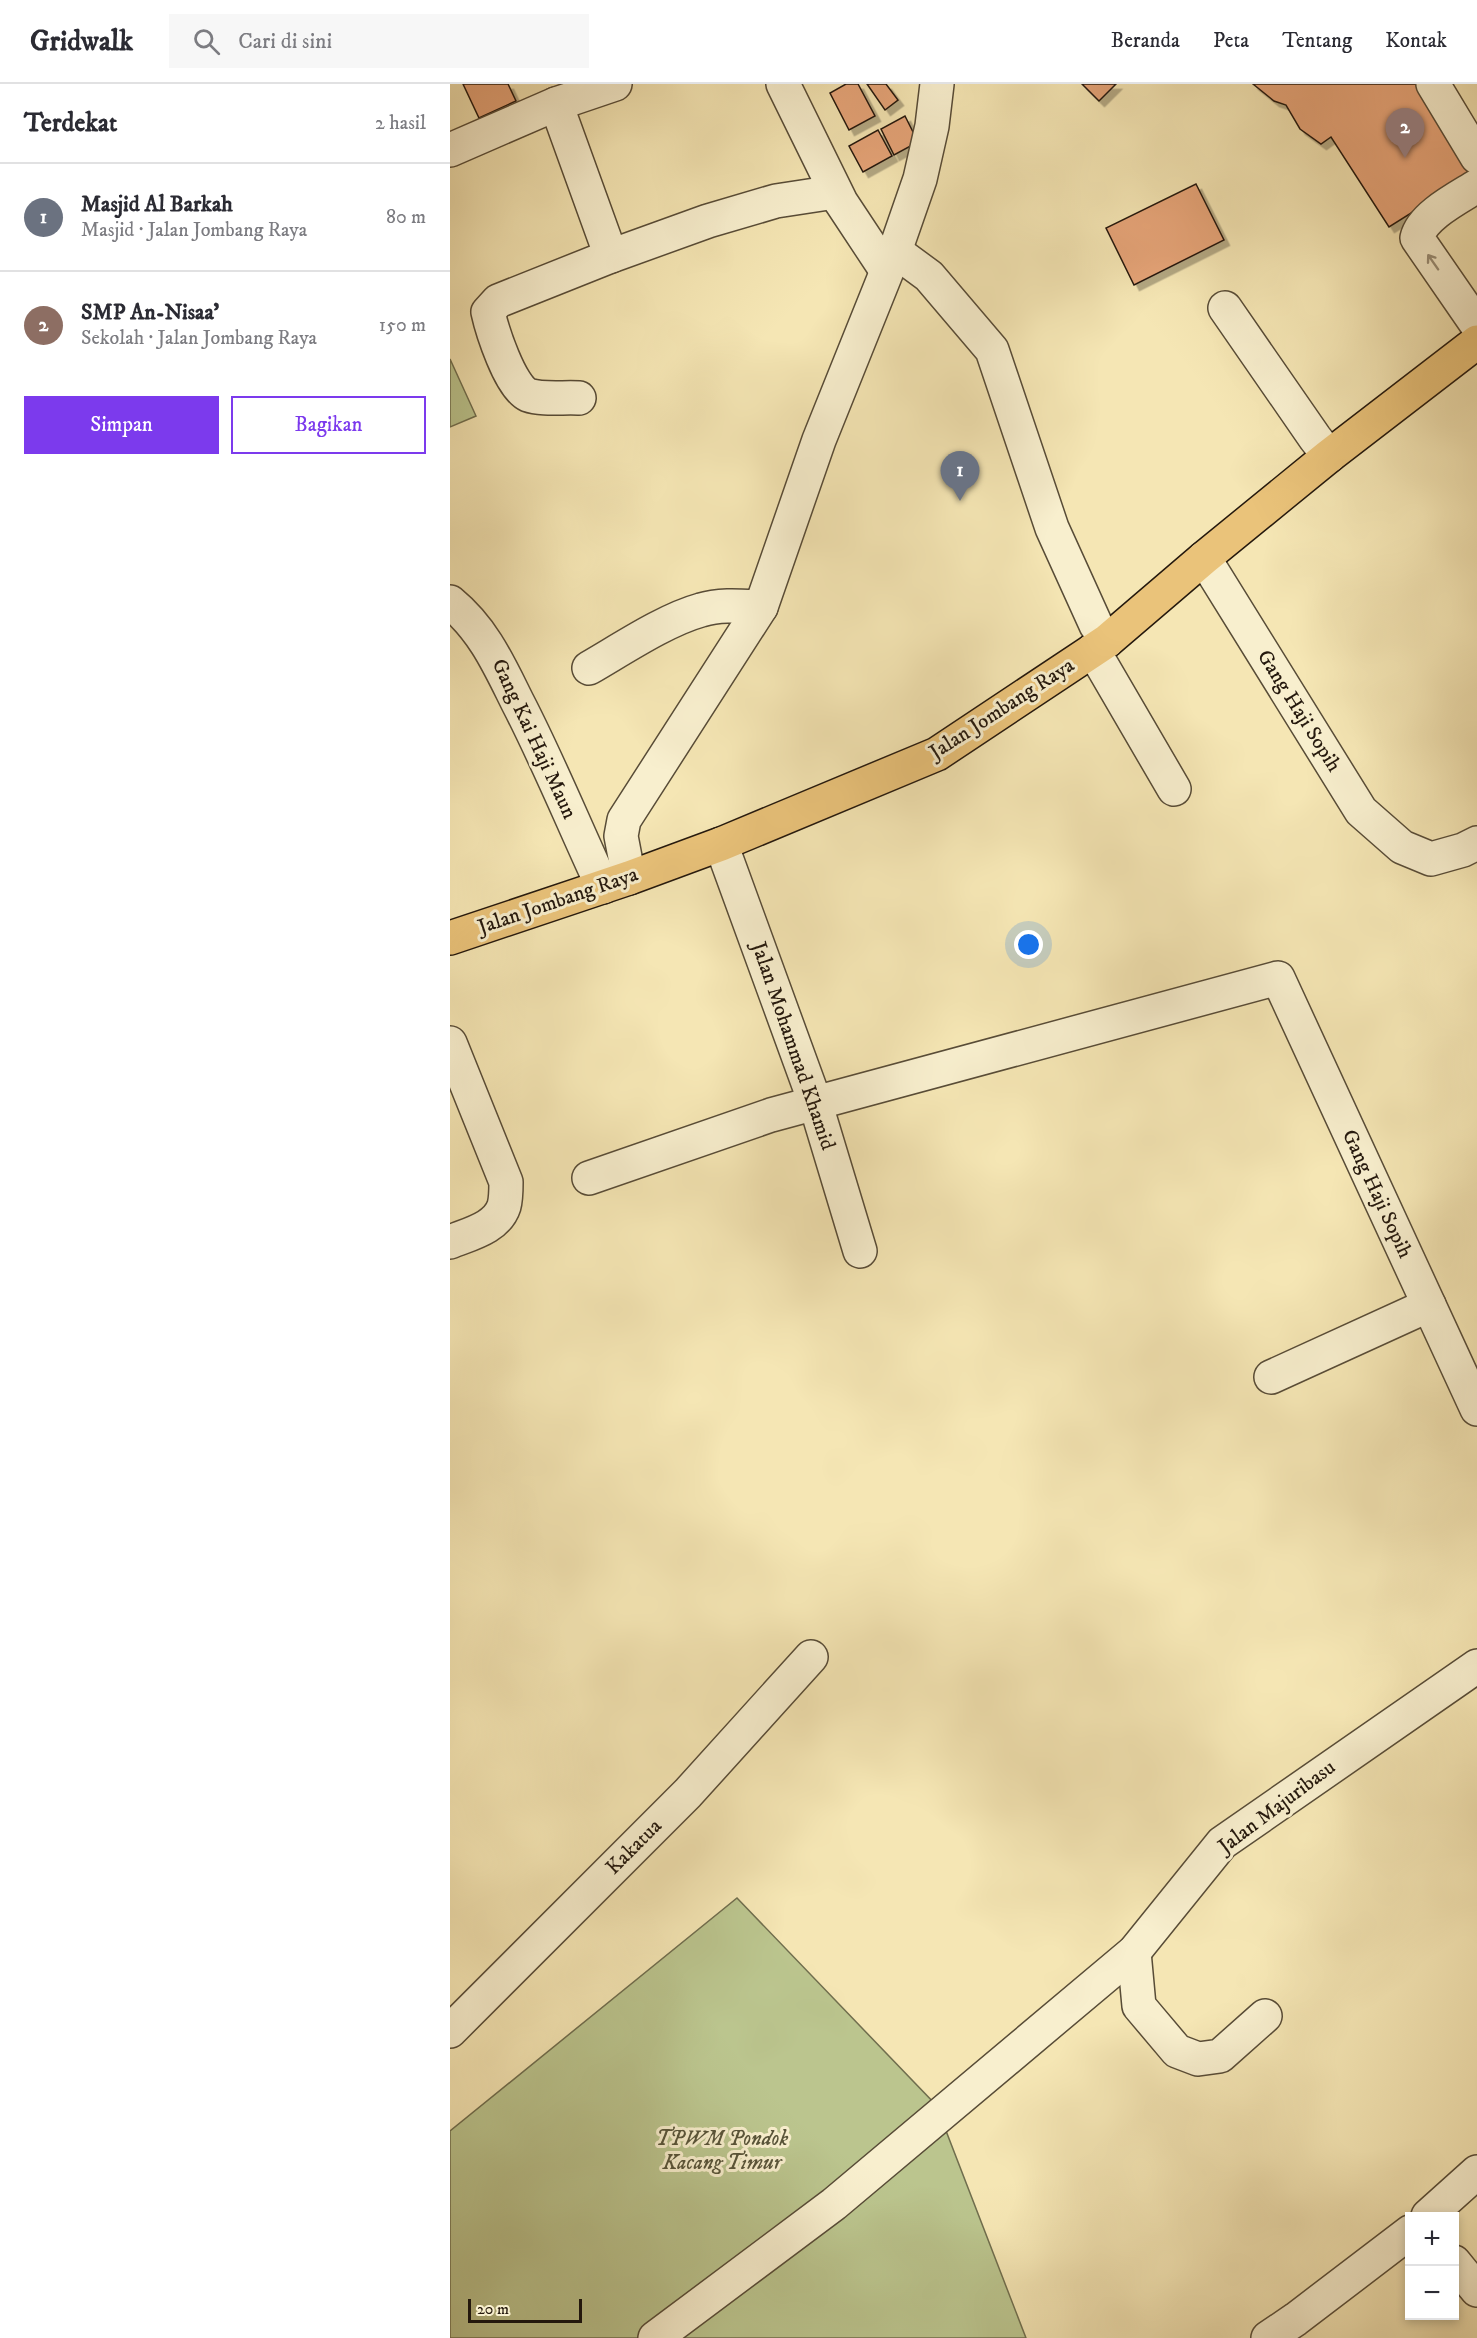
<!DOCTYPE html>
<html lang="id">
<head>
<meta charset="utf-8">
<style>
	body { margin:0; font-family:"IM FELL DW Pica",serif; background:#f7f7f7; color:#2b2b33 }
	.controls { position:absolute; right:18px; bottom:18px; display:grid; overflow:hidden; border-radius:0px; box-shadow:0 3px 9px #0003 }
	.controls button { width:54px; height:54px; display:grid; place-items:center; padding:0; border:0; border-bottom:2px solid #e1e1e2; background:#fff; color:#2b2b33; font:30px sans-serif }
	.scale { position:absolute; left:18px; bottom:15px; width:114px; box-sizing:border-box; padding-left:6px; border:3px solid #24180d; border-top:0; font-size:16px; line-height:21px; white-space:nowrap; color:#24180d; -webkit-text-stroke:4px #f8efce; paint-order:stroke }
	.you { position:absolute; left:579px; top:861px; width:21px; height:21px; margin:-15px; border:4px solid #fff; border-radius:50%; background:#1a73e8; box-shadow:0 0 0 9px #1a73e833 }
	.badge { display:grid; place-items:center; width:39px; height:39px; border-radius:50%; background:#7c3aed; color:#fff; font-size:20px; font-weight:700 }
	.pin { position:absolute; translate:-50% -50px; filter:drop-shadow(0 2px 3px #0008) }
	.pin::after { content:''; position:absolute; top:32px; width:21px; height:18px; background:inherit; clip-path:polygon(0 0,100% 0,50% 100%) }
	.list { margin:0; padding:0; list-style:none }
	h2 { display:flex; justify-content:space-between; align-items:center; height:78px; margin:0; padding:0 24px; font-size:26px }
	h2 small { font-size:20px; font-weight:400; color:#7c7c81 }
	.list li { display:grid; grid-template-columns:39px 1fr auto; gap:18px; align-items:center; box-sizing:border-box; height:108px; padding:0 24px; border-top:2px solid #e1e1e2 }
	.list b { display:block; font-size:22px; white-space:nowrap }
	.list p { margin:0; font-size:20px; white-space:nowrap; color:#7c7c81 }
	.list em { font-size:20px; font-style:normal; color:#7c7c81 }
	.actions { display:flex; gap:12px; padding:18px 24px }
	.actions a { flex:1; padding:14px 0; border:2px solid #7c3aed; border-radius:0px; text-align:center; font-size:21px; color:#7c3aed }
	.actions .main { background:#7c3aed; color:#fff }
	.icon { flex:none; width:33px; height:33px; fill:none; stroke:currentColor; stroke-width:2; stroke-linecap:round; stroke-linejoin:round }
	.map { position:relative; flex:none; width:1027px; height:2254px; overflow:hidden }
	header { display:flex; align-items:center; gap:36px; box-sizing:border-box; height:84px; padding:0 30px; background:#fff; border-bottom:2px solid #e1e1e2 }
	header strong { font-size:28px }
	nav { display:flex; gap:33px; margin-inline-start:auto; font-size:21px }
	.search { width:420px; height:54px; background:#f7f7f7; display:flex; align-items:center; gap:15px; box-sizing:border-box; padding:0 21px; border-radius:0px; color:#7c7c81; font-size:22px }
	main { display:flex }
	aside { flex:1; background:#fff }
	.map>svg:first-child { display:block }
	.green { fill:#bbc58e; stroke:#706e4e; stroke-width:1.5 }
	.building { fill:#e7a579; stroke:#24180d; stroke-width:1.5; filter:url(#shadow) }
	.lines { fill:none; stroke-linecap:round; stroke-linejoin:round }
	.minor-casing { stroke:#584c37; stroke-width:36 }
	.major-casing { stroke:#24180d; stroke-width:36 }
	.minor { stroke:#f8efce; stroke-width:33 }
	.major { stroke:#eac37a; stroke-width:33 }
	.oneway { stroke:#998e77 }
	.labels { text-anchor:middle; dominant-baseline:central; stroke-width:6; stroke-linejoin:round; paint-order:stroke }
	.street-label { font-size:21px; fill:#24180d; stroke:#f8efce }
	.park-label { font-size:21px; font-style:italic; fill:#59553a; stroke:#f8efce }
</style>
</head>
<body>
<header>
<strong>Gridwalk</strong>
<div class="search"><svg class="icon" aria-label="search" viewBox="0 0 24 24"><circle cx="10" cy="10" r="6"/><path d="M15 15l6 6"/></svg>Cari di sini</div>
<nav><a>Beranda</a><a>Peta</a><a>Tentang</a><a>Kontak</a></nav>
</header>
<main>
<aside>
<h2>Terdekat<small>2 hasil</small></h2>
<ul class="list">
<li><span class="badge" style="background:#6b7280">1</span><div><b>Masjid Al Barkah</b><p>Masjid · Jalan Jombang Raya</p></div><em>80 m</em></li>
<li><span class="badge" style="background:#8d6e63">2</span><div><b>SMP An-Nisaa'</b><p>Sekolah · Jalan Jombang Raya</p></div><em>150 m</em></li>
</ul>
<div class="actions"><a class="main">Simpan</a><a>Bagikan</a></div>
</aside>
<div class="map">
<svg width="1027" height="2254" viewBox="0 0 1027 2254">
	<defs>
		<filter id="shadow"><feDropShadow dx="5.5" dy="5.5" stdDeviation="0" flood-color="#0004"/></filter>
	</defs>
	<rect width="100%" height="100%" fill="#f5e6b4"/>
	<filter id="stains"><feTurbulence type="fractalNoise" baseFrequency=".00333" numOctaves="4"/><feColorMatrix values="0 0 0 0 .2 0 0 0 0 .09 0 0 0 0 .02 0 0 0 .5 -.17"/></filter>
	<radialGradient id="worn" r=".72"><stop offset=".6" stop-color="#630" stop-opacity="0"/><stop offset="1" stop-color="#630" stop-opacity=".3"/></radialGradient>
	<g class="green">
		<polygon points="0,275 26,332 0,343"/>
		<polygon points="287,1814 486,2021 576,2254 0,2254 0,2047"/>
	</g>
	<g class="building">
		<polygon points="13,0 58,0 66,17 29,34"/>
		<polygon points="396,0 408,0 425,32 399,46 380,9"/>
		<polygon points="417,0 436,0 448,16 435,26"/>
		<polygon points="632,0 666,0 649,17"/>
		<polygon points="803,0 970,0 1025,89 939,143 881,53 871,60 850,45 836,21 824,17"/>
		<polygon points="455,32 468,58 444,71 431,45"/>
		<polygon points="428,46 442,72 413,88 399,62"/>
		<polygon points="746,100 774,156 684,201 656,144"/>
	</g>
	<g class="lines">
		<g class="minor-casing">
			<g id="minor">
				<polyline points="333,0 391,118 436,186"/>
				<polyline points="983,0 1027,73"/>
				<polyline points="106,20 161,172"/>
				<polyline points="0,66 106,20 165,0"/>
				<path d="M1027,102C1008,114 972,132 967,154L1027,241"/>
				<polyline points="445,167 479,192 542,266 602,444 646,541 657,557"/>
				<polyline points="775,224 865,354 879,372"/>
				<path d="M129,314C114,313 92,316 78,311C60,303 42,246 38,228L48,217L161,172L258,137L326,117L385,108"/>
				<polyline points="754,474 911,727 952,763 981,775 1013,766 1027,759"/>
				<path d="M0,518C34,546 49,581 68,619C99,679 124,741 153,803"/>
				<polyline points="643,566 724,705"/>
				<path d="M139,584C172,565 215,536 251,526C270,520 291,522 311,523"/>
				<polyline points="271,760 365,1018 410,1167"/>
				<polyline points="179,794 171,752 174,736 311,523 369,356 445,167 470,95 482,42 487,0"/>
				<path d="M0,959L56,1098C56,1105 56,1115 54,1122C47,1144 19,1150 0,1158"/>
				<polyline points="139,1094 321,1031 828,894 1027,1325"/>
				<polyline points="821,1293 979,1221"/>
				<polyline points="684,1868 689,1922 727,1967 748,1975 770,1972 815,1932"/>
				<polyline points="0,1947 238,1709 361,1573"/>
				<polyline points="978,2132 1027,2088"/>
				<polyline points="1004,2178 1027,2206"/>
				<polyline points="205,2254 384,2120 684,1868 772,1759 1027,1582"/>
				<polyline points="818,2254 846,2235 960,2148"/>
			</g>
		</g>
		<g class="major-casing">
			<polyline id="major" points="0,854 179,794 271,760 487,670 657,557 754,474 879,372 1027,258"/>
		</g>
		<use href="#minor" class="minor"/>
		<use href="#major" class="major"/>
	</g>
	<defs><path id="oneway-shaft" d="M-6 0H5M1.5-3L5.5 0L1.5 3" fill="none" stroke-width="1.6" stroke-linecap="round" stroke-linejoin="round" transform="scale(1.5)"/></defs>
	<use class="oneway" href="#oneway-shaft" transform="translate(983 178) rotate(-125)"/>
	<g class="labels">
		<g class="street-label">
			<text transform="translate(552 625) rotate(-33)">Jalan Jombang Raya</text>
			<text transform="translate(849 627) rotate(58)">Gang Haji Sopih</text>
			<text transform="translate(84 655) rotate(65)">Gang Kai Haji Maun</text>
			<text transform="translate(108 817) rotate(-19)">Jalan Jombang Raya</text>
			<text transform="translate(343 962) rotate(71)">Jalan Mohammad Khamid</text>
			<text transform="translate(927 1110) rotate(65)">Gang Haji Sopih</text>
			<text transform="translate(827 1723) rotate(-37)">Jalan Majuribasu</text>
			<text transform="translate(184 1763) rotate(-45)">Kakatua</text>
		</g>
		<g class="park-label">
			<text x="272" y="2055">TPWM Pondok<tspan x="272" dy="24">Kacang Timur</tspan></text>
		</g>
	</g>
	<rect width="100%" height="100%" filter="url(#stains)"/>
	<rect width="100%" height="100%" fill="url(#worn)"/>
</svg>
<div class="controls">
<button>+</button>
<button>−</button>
</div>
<div class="scale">20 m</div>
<div class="you"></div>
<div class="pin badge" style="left:510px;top:417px;background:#6b7280">1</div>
<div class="pin badge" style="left:955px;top:74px;background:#8d6e63">2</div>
</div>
</main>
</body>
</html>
